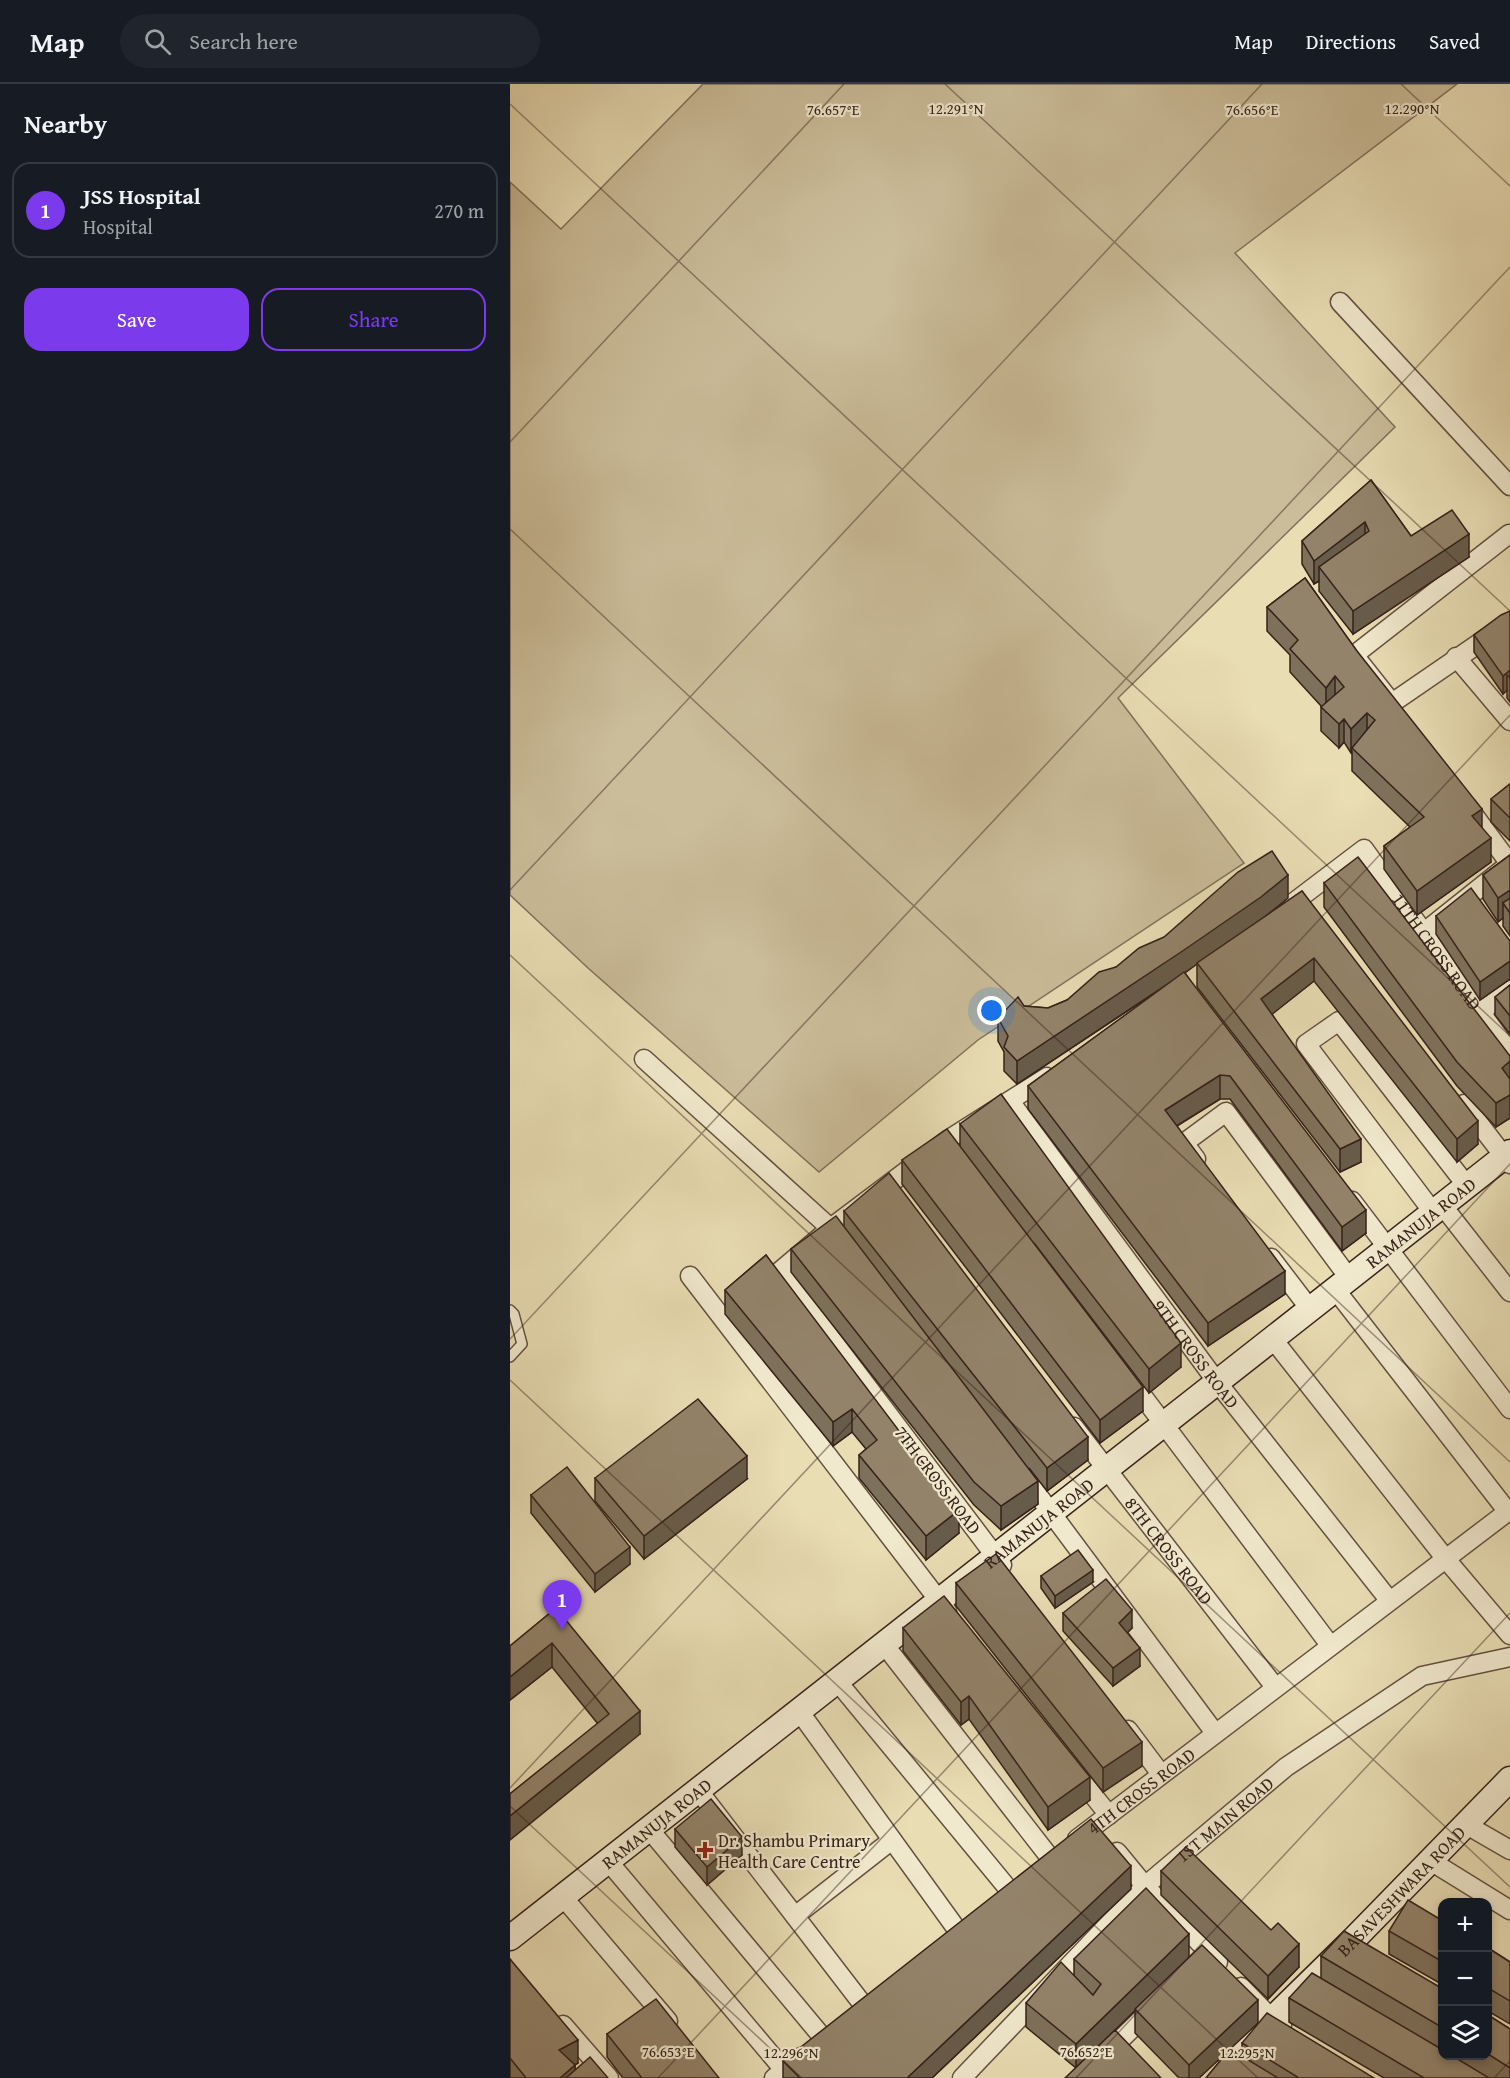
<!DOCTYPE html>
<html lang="en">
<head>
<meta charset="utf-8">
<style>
	body { margin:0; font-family:"Gentium Book Plus",serif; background:#20242c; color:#f1f3f6 }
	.controls { position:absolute; right:18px; bottom:18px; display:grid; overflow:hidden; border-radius:12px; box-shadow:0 3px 9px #0003 }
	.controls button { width:54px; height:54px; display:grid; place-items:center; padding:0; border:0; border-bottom:2px solid #363941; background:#171b24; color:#f1f3f6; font:30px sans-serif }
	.you { position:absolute; left:482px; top:927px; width:21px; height:21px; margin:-15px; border:4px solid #fff; border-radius:50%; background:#1a73e8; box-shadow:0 0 0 9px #1a73e833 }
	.badge { display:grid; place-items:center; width:39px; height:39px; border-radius:50%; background:#7c3aed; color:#fff; font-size:20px; font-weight:700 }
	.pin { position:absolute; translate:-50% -50px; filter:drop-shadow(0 2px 3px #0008) }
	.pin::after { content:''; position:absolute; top:32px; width:21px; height:18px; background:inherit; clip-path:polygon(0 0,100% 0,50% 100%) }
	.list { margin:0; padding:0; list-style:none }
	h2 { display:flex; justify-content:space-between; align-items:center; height:78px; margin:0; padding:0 24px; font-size:26px }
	h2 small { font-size:20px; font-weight:400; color:#9ea1a6 }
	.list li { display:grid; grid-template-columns:39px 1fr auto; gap:18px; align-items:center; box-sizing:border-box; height:96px; margin:0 12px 12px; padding:0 12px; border:2px solid #363941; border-radius:18px }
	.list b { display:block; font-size:22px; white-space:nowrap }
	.list p { margin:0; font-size:20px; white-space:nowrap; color:#9ea1a6 }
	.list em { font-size:20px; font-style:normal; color:#9ea1a6 }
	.actions { display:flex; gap:12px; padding:18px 24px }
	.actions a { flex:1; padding:14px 0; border:2px solid #7c3aed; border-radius:18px; text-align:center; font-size:21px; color:#7c3aed }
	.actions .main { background:#7c3aed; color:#fff }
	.icon { flex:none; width:33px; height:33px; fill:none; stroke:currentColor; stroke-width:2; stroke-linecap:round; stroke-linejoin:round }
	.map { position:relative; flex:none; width:1000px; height:1994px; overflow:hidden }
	header { display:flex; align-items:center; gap:36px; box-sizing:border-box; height:84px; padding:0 30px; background:#171b24; border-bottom:2px solid #363941 }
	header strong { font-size:28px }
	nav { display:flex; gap:33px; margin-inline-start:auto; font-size:21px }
	.search { width:420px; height:54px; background:#20242c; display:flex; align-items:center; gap:15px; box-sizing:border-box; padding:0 21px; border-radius:33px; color:#9ea1a6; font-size:22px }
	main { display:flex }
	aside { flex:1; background:#171b24 }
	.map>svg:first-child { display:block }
	.green { fill:#cbbd9a; stroke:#80705a; stroke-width:1.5 }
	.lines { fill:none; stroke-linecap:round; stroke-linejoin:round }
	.lane-casing { stroke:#635140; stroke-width:12 }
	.street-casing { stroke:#635140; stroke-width:21 }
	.secondary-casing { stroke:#36221a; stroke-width:27 }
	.lane { stroke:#f1e9ce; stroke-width:9 }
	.street { stroke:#f1e9ce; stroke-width:18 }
	.secondary { stroke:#f1e9ce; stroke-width:24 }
	.wall { fill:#7e715b; stroke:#36221a; stroke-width:1.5 }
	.shaded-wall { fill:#675c4a; stroke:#36221a; stroke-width:1.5 }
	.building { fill:#93836a; stroke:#36221a; stroke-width:1.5 }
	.ticks { fill:none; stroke:#36221a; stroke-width:1.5; stroke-opacity:0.45 }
	.poi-dot { fill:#8f2418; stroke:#f1e9ce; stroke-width:2 }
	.labels { text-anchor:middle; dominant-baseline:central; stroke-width:4.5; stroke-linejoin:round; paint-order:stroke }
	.street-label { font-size:18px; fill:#36221a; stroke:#f1e9ce }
	.poi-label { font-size:18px; fill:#36221a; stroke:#f1e9ce; text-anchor:start }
	.ticks-label { font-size:15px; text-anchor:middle; fill:#36221a; stroke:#f1e9ce; stroke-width:4.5; stroke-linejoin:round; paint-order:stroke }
</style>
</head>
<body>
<header>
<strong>Map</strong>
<div class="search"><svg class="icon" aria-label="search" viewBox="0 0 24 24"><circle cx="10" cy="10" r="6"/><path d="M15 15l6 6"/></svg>Search here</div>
<nav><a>Map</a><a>Directions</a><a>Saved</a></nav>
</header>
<main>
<aside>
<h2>Nearby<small></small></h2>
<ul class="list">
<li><span class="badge">1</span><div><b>JSS Hospital</b><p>Hospital</p></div><em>270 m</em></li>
</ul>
<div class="actions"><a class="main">Save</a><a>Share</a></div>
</aside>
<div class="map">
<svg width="1000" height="1994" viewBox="0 0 1000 1994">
	<rect width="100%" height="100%" fill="#e9ddb4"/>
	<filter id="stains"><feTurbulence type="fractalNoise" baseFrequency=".00333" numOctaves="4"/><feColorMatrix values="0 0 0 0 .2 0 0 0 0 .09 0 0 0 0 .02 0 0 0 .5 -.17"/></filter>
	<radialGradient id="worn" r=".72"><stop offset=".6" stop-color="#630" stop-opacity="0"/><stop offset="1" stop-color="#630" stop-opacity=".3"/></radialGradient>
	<polygon class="green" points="193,0 947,0 725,169 885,343 608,614 734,779 468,956 309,1088 78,884 0,811 0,98 51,145"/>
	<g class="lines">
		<g class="lane-casing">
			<polyline id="lane" points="0,1226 4,1230 12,1260 0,1273"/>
		</g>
		<g class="street-casing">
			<g id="street">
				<polyline points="830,218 1000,402"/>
				<polyline points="999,450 848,568 848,576 882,619 1000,538"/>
				<polyline points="946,573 1000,637"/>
				<polyline points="958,723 1000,780"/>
				<path id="s1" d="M775,825L854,765L1000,969"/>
				<polyline points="913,849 992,786"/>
				<polyline points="969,929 1000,906"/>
				<polyline points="134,975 328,1151"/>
				<path id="s2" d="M500,1017L707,1298L879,1516"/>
				<polyline points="954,1020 1000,1080"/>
				<polyline points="686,1075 674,1059 716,1028 839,1194"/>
				<polyline points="842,1117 1000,1325"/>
				<polyline points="932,1121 1000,1208"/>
				<polyline points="923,1128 796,960 829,937 957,1102"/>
				<polyline points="761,1174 800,1225"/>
				<polyline points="180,1192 437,1527"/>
				<polyline points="825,1205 998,1428"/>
				<polyline points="762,1254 935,1474 1000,1551"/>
				<polyline points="619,1294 820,1561"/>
				<path id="s3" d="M564,1343L765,1603"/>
				<polyline points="513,1391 705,1649"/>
				<polyline points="492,1481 270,1187 322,1143 439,1055 537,993"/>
				<polyline points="373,1559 541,1775"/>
				<polyline points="327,1597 500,1807"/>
				<polyline points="289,1627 448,1847"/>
				<polyline points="618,1646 651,1690"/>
				<polyline points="566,1690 599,1731"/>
				<polyline points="188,1706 354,1922"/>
				<polyline points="955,1740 1000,1766"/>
				<polyline points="139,1745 314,1955"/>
				<path id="s4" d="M567,1755L1000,1426"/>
				<polyline points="607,1768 635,1802 708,1878"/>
				<polyline points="919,1776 1000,1826"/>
				<polyline points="98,1777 274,1986"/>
				<polyline points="53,1813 158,1937"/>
				<polyline points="285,1832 382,1756"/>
				<polyline points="731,1903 762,1935 772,1941"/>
				<polyline points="53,1941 99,1994"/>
				<polyline points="264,1994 291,1973"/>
				<path id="s5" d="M452,1994L635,1802L776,1683L912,1592L1000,1573"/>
				<polyline points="571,1994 642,1925"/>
			</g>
		</g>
		<g class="secondary-casing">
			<g id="secondary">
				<path id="s6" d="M0,1854L1000,1068"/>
				<path id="s7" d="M702,1994L844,1855L1000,1695"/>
			</g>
		</g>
		<use href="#lane" class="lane"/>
		<use href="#street" class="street"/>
		<use href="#secondary" class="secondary"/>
	</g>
	<g class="wall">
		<polygon points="861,396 901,452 959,473 843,550 809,507 809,497 804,500 792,480 792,457"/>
		<polygon points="795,494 972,744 981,778 907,831 874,785 874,762 900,743 842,687 842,668 841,669 834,658 829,664 811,647 811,623 812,623 780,588 780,571 757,547 757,523"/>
		<polygon points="1000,527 1000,618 997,614 997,606 993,610 964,568 964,551"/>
		<polygon points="1000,700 1000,757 981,738 981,715"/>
		<polygon points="1000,771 1000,852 993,842 993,834 988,838 973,815 973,791"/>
		<polygon points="814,799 1000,972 1000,1034 986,1043 947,1002 814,823"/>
		<polygon points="792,807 968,1060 947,1078 804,897 762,930 851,1078 830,1088 687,903 687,880 675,889 856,1149 832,1167 720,1015 710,1015 667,1042 775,1210 698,1262 518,1025 518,1002 657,901 507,1000 494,987 494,968 488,957 488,934 514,922 538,924 557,916 606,883 778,814 756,832"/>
		<polygon points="926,832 1000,857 1000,895 970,916 926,850"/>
		<polygon points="1000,901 1000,950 985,931 985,913"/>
		<polygon points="450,1040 671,1283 639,1309 524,1159 633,1327 590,1359 392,1100 392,1076 450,1062"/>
		<polygon points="334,1127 578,1376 537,1407 519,1384 528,1420 491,1446 464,1421 281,1188 281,1165 334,1143"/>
		<polygon points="256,1171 449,1449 416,1476 349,1394 349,1371 356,1365 342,1348 323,1362 215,1230 215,1206"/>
		<polygon points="85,1394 237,1395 134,1475 85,1417"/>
		<polygon points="21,1411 120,1480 85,1508 21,1429"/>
		<polygon points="531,1492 583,1498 545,1524 531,1504"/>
		<polygon points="446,1499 632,1682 593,1708 446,1522"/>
		<polygon points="46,1524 130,1650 1,1709 88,1640 42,1583 0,1616 0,1562"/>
		<polygon points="553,1529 622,1544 617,1549 630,1582 603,1602 553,1547"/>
		<polygon points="393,1544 580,1716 538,1746 459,1635 451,1641 393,1567"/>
		<polygon points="165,1745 232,1771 197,1801 165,1763"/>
		<polygon points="651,1787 761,1846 789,1883 758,1915 651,1811"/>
		<polygon points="621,1805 422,1994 273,1994 273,1977"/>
		<polygon points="933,1837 933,1901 879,1870 879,1847"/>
		<polygon points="978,1864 1000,1878 1000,1940 978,1927"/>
		<polygon points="811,1872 933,1905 933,1971 978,1971 978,1931 1000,1945 1000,1994 874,1994 779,1938 779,1914 811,1894"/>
		<polygon points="679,1873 721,1965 732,1972 732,1959 864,1994 696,1994 719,1966 689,1994 669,1994 625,1949 625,1926 566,1984 516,1943 516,1919 564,1892 564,1875"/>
		<polygon points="0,1875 68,1979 65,1981 65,1986 98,1994 0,1994"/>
		<polygon points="97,1950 209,1994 113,1994 97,1973"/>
	</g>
	<g class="shaded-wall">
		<polygon points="855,438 855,461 809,483 809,497 804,500 804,477"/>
		<polygon points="959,450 959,473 843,550 843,527"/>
		<polygon points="1000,586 1000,594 997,591 997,606 993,610 993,592"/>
		<polygon points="825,592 825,615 816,627 816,604"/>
		<polygon points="857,629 857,652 842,664 841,669 841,645"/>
		<polygon points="834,635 834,658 829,664 829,640"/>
		<polygon points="972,725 972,749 962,732"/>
		<polygon points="981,754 981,778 907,831 907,807"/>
		<polygon points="778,791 778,814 751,836 674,889 507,1000 507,977"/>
		<polygon points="1000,806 1000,829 993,819 993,834 988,838 988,814"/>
		<polygon points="804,874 804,897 751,939 751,915"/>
		<polygon points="1000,877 1000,895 970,916 970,898"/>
		<polygon points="1000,977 1000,1000 992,984"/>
		<polygon points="710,991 710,1015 655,1049 655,1026"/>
		<polygon points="1000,1011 1000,1034 986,1043 986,1019"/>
		<polygon points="968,1037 968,1060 947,1078 947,1055"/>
		<polygon points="851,1055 851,1078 830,1088 830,1065"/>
		<polygon points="856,1126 856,1149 832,1167 832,1143"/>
		<polygon points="775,1187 775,1210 698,1262 698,1239"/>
		<polygon points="671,1259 671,1283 639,1309 639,1285"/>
		<polygon points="633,1303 633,1327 590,1359 590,1336"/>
		<polygon points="342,1325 342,1348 323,1362 323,1338"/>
		<polygon points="578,1353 578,1376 537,1407 537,1384"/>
		<polygon points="237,1372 237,1395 134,1475 134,1452"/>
		<polygon points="528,1397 528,1420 491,1446 491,1422"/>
		<polygon points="449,1426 449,1449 416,1476 416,1452"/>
		<polygon points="120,1463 120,1480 85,1508 85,1490"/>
		<polygon points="583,1486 583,1498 545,1524 545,1512"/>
		<polygon points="622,1526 622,1544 609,1557 609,1539"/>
		<polygon points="42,1559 42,1583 0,1616 0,1593"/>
		<polygon points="630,1564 630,1582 603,1602 603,1584"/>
		<polygon points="459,1612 459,1635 451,1641 451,1618"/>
		<polygon points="130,1627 130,1650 0,1756 0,1732"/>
		<polygon points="632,1658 632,1682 593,1708 593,1684"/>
		<polygon points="580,1693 580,1716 538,1746 538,1723"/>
		<polygon points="232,1753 232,1771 197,1801 197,1783"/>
		<polygon points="621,1782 621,1805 422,1994 397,1994"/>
		<polygon points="679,1850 679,1874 566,1984 566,1960"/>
		<polygon points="789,1860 789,1883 758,1915 758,1892"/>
		<polygon points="748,1916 748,1939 689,1994 679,1994 679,1981"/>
		<polygon points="68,1956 68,1979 49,1989 49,1966"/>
		<polygon points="65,1981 65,1994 50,1994"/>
	</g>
	<g class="building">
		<polygon points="861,396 901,452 942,426 959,450 843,527 809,483 859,447 855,438 804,477 792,457"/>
		<polygon points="795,494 847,567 972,725 962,732 981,754 907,807 874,762 914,733 842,664 865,636 857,629 841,645 834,635 829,640 811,623 834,603 825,592 816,604 780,565 788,556 757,523"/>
		<polygon points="1000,527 1000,586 993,592 964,551 991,531"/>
		<polygon points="1000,700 1000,734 981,715"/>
		<polygon points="762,767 778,791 751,813 674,866 507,977 494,963 498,952 488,934 508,913 514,922 538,924 557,916 589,888 606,883 629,864 654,853 728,788"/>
		<polygon points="1000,771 1000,806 988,814 973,791"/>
		<polygon points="848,773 1000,972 1000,977 992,984 1000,995 1000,1011 986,1019 947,978 814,799"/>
		<polygon points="961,804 1000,857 1000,877 970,898 926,832"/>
		<polygon points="792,807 968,1037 947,1055 804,874 751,915 851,1055 830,1065 687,879"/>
		<polygon points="1000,814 1000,829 993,819"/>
		<polygon points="674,888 856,1126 832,1143 720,992 710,991 655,1026 775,1187 698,1239 518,1002"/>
		<polygon points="1000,901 1000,932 985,913"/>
		<polygon points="491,1010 671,1259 639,1285 450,1040"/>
		<polygon points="437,1045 633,1303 590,1336 392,1076"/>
		<polygon points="379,1089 578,1353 537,1384 334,1127"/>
		<polygon points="326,1132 528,1397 491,1422 464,1398 281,1165"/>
		<polygon points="256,1171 449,1426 416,1452 349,1371 367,1356 342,1325 323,1338 215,1206"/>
		<polygon points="188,1315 237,1372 134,1452 85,1394"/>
		<polygon points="57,1383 120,1463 85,1490 21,1411"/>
		<polygon points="568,1466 583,1486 545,1512 531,1492"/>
		<polygon points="486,1470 632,1658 593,1684 446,1499"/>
		<polygon points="596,1495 622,1526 609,1539 630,1564 603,1584 553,1529"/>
		<polygon points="434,1512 580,1693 538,1723 459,1612 451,1618 393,1544"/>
		<polygon points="46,1524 130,1627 0,1732 0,1709 1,1709 99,1630 42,1559 0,1593 0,1562"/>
		<polygon points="201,1715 232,1753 197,1783 165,1745"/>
		<polygon points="581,1735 621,1782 397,1994 290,1994 273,1977"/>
		<polygon points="676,1763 761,1846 768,1839 789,1860 758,1892 651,1787"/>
		<polygon points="636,1804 679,1850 566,1960 516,1919 551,1878 583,1911 591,1900 564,1875"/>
		<polygon points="898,1816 933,1837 933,1878 879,1847"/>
		<polygon points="834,1847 933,1905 933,1944 811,1872"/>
		<polygon points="692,1861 748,1916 679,1981 625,1925"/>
		<polygon points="978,1864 1000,1878 1000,1917 978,1904"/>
		<polygon points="0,1875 68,1956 49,1966 65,1981 50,1994 16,1994 0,1974"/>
		<polygon points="802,1889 933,1966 933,1971 941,1971 979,1994 914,1994 779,1914"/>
		<polygon points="146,1915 209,1994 132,1994 97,1950"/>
		<polygon points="757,1929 864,1994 789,1994 732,1959"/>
		<polygon points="978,1931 1000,1945 1000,1984 978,1970"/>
		<polygon points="605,1946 651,1994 555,1994"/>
		<polygon points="720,1965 768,1994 696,1994"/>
		<polygon points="80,1973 98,1994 56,1994"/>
	</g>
	<path class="ticks" d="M435,0L1000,527M891,0L1000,102M0,20L1000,952M0,358L334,0M0,445L1000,1378M0,806L752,0M0,871L1000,1803M0,1255L1000,183M0,1296L748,1994M0,1704L1000,631M0,1722L292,1994M148,1994L1000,1080M566,1994L1000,1529M984,1994L1000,1977"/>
	<path class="poi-dot" d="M192 1757h6v6h6v6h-6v6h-6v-6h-6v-6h6z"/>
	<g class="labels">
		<g class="street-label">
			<text stroke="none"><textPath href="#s1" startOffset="225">11TH CROSS ROAD</textPath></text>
			<text stroke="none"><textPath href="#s6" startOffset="1158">RAMANUJA ROAD</textPath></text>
			<text stroke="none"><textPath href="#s2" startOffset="314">9TH CROSS ROAD</textPath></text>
			<text transform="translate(428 1396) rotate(53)">7TH CROSS ROAD</text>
			<text stroke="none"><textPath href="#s6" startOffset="672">RAMANUJA ROAD</textPath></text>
			<text stroke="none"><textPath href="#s3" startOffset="156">8TH CROSS ROAD</textPath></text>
			<text stroke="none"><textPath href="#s4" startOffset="80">4TH CROSS ROAD</textPath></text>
			<text stroke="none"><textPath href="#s5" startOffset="369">1ST MAIN ROAD</textPath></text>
			<text stroke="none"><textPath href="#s6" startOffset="186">RAMANUJA ROAD</textPath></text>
			<text stroke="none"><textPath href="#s7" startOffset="266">BASAVESHWARA ROAD</textPath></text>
		</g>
		<g class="poi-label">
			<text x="208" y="1756">Dr. Shambu Primary<tspan x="208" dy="21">Health Care Centre</tspan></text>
		</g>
	</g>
	<g class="ticks-label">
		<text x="446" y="30">12.291°N</text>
		<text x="902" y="30">12.290°N</text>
		<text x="323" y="31">76.657°E</text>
		<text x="742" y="31">76.656°E</text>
		<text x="158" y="1973">76.653°E</text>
		<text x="576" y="1973">76.652°E</text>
		<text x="281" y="1974">12.296°N</text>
		<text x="737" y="1974">12.295°N</text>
	</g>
	<rect width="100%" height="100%" filter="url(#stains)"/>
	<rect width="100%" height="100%" fill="url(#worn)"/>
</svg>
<div class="controls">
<button>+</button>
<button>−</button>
<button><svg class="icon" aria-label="layers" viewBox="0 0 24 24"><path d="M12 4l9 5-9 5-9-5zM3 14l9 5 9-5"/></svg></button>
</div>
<div class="you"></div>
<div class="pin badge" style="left:52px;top:1546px">1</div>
</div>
</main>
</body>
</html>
